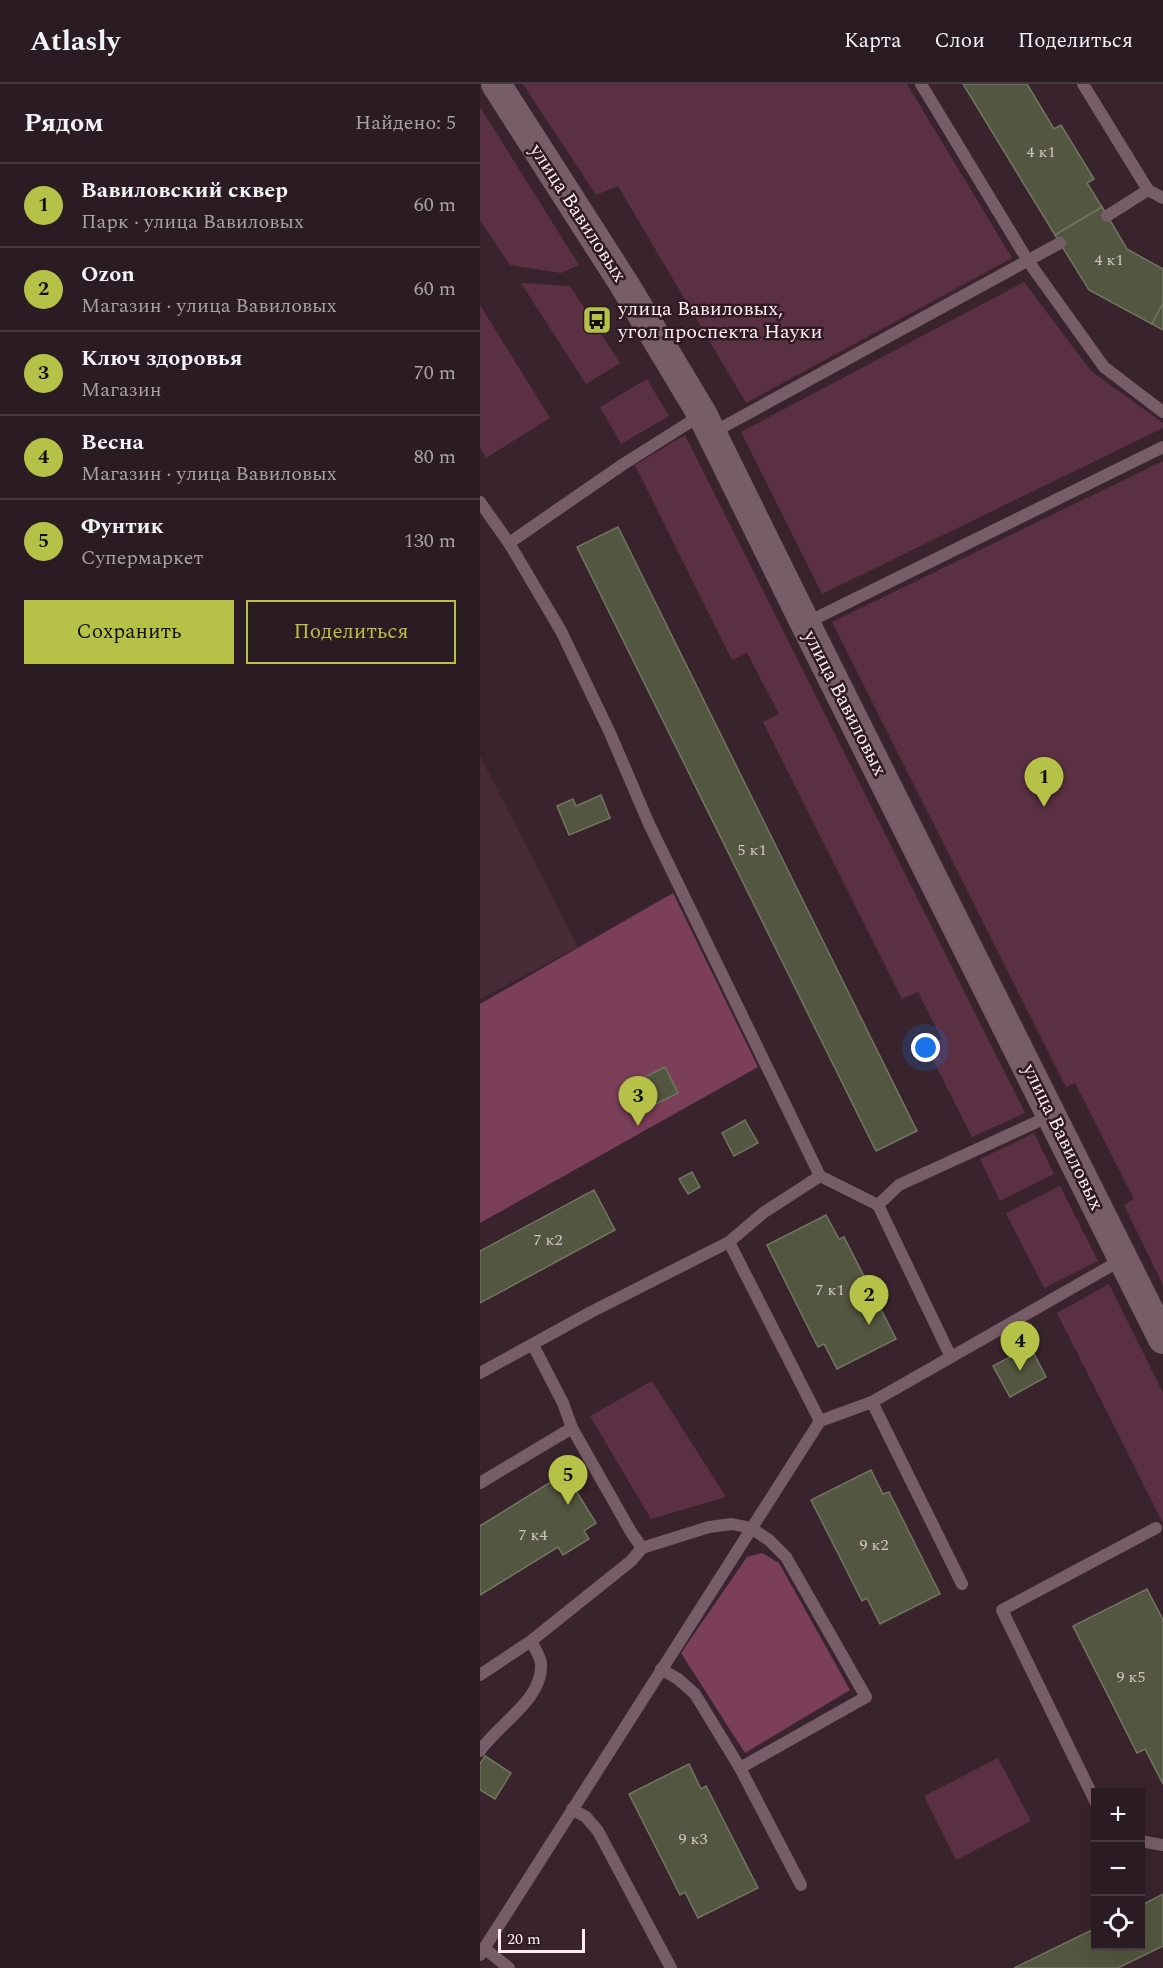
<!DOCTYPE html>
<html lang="ru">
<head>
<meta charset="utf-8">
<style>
	body { margin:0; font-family:Spectral,serif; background:#33242a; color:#f1f3f6 }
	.controls { position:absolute; right:18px; bottom:18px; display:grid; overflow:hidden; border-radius:0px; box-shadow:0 6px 24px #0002 }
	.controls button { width:54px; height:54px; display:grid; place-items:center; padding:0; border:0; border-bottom:2px solid #473940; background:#2b1b22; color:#f1f3f6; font:30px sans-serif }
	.scale { position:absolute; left:18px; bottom:15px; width:87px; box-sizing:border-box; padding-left:6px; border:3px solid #fbecf1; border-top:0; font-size:16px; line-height:21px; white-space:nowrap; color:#fbecf1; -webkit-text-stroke:4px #2f1a23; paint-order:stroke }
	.you { position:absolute; left:446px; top:964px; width:21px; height:21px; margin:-15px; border:4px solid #fff; border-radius:50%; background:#1a73e8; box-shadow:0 0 0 9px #1a73e833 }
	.badge { display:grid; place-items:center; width:39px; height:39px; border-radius:50%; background:#b6c148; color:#111; font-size:20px; font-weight:700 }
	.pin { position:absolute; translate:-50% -50px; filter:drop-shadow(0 2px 3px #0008) }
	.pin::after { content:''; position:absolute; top:32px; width:21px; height:18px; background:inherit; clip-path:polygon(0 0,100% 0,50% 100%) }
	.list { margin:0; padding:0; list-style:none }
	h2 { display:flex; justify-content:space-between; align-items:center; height:78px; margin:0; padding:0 24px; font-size:26px }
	h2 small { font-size:20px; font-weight:400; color:#a6a1a5 }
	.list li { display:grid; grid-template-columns:39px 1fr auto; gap:18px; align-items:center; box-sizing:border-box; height:84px; padding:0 24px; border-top:2px solid #473940 }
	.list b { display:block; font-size:22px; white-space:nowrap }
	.list p { margin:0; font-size:20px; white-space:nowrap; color:#a6a1a5 }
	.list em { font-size:20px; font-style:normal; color:#a6a1a5 }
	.actions { display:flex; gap:12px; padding:18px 24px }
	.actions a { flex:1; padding:14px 0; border:2px solid #b6c148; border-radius:0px; text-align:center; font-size:21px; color:#b6c148 }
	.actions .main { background:#b6c148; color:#111 }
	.icon { flex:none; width:33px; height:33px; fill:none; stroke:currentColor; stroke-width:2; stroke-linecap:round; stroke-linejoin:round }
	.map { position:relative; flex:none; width:683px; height:1884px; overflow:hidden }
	header { display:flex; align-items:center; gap:36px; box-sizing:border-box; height:84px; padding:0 30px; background:#2b1b22; border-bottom:2px solid #473940 }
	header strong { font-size:28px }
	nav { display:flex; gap:33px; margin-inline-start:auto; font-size:21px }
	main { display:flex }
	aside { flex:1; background:#2b1b22 }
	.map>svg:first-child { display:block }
	.built { fill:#482b37 }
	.green { fill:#5b3043 }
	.forest { fill:#7c3f5a }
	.building { fill:#535640; stroke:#72765e; stroke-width:1.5 }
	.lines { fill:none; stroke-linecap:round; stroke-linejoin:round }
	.service { stroke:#775d67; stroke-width:12 }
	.tertiary { stroke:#775d67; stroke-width:30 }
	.labels { text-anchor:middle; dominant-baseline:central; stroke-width:5; stroke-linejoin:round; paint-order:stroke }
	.number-label { font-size:16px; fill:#d1c6c5 }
	.street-label { font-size:20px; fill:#fbecf1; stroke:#2f1a23 }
	.poi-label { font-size:20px; fill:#fbecf1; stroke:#2f1a23; text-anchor:start }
</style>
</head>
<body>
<header>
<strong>Atlasly</strong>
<nav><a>Карта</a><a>Слои</a><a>Поделиться</a></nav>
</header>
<main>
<aside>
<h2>Рядом<small>Найдено: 5</small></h2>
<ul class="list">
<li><span class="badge">1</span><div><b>Вавиловский сквер</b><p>Парк · улица Вавиловых</p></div><em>60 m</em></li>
<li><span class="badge">2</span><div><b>Ozon</b><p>Магазин · улица Вавиловых</p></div><em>60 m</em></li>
<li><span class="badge">3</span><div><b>Ключ здоровья</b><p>Магазин</p></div><em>70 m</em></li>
<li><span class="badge">4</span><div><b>Весна</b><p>Магазин · улица Вавиловых</p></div><em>80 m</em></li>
<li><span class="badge">5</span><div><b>Фунтик</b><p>Супермаркет</p></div><em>130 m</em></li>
</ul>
<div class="actions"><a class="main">Сохранить</a><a>Поделиться</a></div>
</aside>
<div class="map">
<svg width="683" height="1884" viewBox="0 0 683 1884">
	<rect width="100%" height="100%" fill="#39242d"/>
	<polygon class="built" points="0,672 98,863 0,915"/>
	<g class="green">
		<polygon points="43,0 427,0 532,174 266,319 138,102 116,111"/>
		<polygon points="0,23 99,181 81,189 30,181 0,136"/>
		<polygon points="544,198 611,287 683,339 683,344 342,510 261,348"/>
		<polygon points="41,199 90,202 140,279 106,300"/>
		<polygon points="0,221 70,334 6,374 0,364"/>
		<polygon points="167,295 189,332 141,360 120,323"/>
		<polygon points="205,351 545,1029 492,1053 447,964 462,955 438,908 422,915 283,638 299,630 267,569 252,576 155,381"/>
		<polygon points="683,377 683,1201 644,1121 654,1115 595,999 586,1003 352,538"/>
		<polygon points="554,1049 574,1090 520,1117 500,1075"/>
		<polygon points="580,1102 618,1177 564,1204 526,1129"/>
		<polygon points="629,1200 683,1309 683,1439 577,1229"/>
		<polygon points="172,1297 246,1413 171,1435 110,1332"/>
		<polygon points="518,1674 551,1737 476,1776 444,1712"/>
	</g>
	<g class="forest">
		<polygon points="193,809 278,983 0,1139 0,920"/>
		<polygon points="282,1469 299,1479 370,1606 265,1669 201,1569 267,1473"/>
	</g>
	<g class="building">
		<polygon points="483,0 547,0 574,45 581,41 614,95 607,99 622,123 575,151"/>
		<polygon points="622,123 647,165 683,185 683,219 672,240 609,206 575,151"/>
		<polygon points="683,219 683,246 672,240"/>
		<polygon points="138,443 437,1047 396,1067 97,463"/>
		<polygon points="121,711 130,734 89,751 77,722 93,715 96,722"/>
		<polygon points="185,983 198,1009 168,1024 155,998"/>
		<polygon points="265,1036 278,1059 254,1072 242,1049"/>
		<polygon points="212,1088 220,1103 208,1110 199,1095"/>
		<polygon points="114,1106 135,1146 0,1219 0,1167"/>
		<polygon points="346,1131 359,1155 364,1153 416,1255 357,1285 344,1260 338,1263 287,1161"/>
		<polygon points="550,1262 566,1293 530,1313 513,1282"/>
		<polygon points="391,1386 403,1410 409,1408 460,1510 400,1540 387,1514 382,1517 331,1416"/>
		<polygon points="85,1389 116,1439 104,1447 109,1455 83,1471 78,1463 0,1511 0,1442"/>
		<polygon points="667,1505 683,1536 683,1700 665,1665 657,1669 593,1542"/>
		<polygon points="5,1672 31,1689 15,1715 0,1706 0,1680"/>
		<polygon points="209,1680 221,1705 226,1702 278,1804 218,1834 205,1808 200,1811 149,1710"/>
		<polygon points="683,1810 683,1862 638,1884 534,1884 616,1844 616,1862 660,1862 660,1822"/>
	</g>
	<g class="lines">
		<g class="service">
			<polyline points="441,0 548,177 624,283 683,328"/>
			<polyline points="603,0 668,106 683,114"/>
			<polyline points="627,132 668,106"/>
			<polyline points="232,349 580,159"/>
			<polyline points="0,418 29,459 81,547 130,649 169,740 340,1092 398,1121 419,1101 572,1031"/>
			<polyline points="29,459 142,381 221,331"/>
			<polyline points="326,539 683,363"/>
			<polyline points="398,1121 470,1271"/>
			<polyline points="249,1158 283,1129 340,1092"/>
			<polyline points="53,1261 83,1319 92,1344"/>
			<polyline points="0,1289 111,1228 249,1158 340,1337"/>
			<polyline points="392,1318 482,1500"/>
			<polyline points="0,1399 92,1344 151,1448 162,1464"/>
			<polyline points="0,1591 51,1557 151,1477 162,1464 229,1443 252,1440 271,1444 289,1456 306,1473 386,1613 260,1684 215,1610 198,1595 181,1585"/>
			<path d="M0,1667C18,1640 64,1615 61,1579C60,1572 54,1563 51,1557"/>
			<polyline points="260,1684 321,1801"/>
			<polyline points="616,1719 522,1526 676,1444"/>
			<polyline points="92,1725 106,1733 118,1747 191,1884"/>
			<polyline points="660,1757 683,1761"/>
			<polyline points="4,1864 29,1884"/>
			<polyline points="0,1871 340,1337 392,1318 643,1175"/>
		</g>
		<polyline class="tertiary" points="16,0 144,200 222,330 325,539 683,1255"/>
	</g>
	<defs>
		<g id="bus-square" transform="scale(1.5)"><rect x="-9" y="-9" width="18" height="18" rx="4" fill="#b6c148" stroke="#2f1a23"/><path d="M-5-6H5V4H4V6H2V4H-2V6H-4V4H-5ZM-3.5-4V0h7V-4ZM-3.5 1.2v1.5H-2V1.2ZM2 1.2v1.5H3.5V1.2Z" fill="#111"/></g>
	</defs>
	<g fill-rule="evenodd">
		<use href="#bus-square" x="117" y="236"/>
	</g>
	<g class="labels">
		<g class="number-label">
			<text x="561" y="68">4 к1</text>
			<text x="629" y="176">4 к1</text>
			<text x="272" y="766">5 к1</text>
			<text x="68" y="1156">7 к2</text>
			<text x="350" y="1206">7 к1</text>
			<text x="53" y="1451">7 к4</text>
			<text x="394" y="1461">9 к2</text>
			<text x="651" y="1593">9 к5</text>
			<text x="213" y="1755">9 к3</text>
		</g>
		<g class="street-label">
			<text transform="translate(98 129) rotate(57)">улица Вавиловых</text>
			<text transform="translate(365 619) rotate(63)">улица Вавиловых</text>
			<text transform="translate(583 1053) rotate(64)">улица Вавиловых</text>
		</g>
		<g class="poi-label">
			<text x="138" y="225">улица Вавиловых,<tspan x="138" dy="23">угол проспекта Науки</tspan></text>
		</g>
	</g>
</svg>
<div class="controls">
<button>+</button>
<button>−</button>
<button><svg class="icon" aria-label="locate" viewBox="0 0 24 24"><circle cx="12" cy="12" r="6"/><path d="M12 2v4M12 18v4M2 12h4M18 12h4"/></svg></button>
</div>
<div class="scale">20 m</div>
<div class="you"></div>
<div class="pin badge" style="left:564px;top:723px">1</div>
<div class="pin badge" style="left:389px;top:1241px">2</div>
<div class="pin badge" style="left:158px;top:1042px">3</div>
<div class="pin badge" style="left:540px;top:1287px">4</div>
<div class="pin badge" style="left:88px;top:1421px">5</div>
</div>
</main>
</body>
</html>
